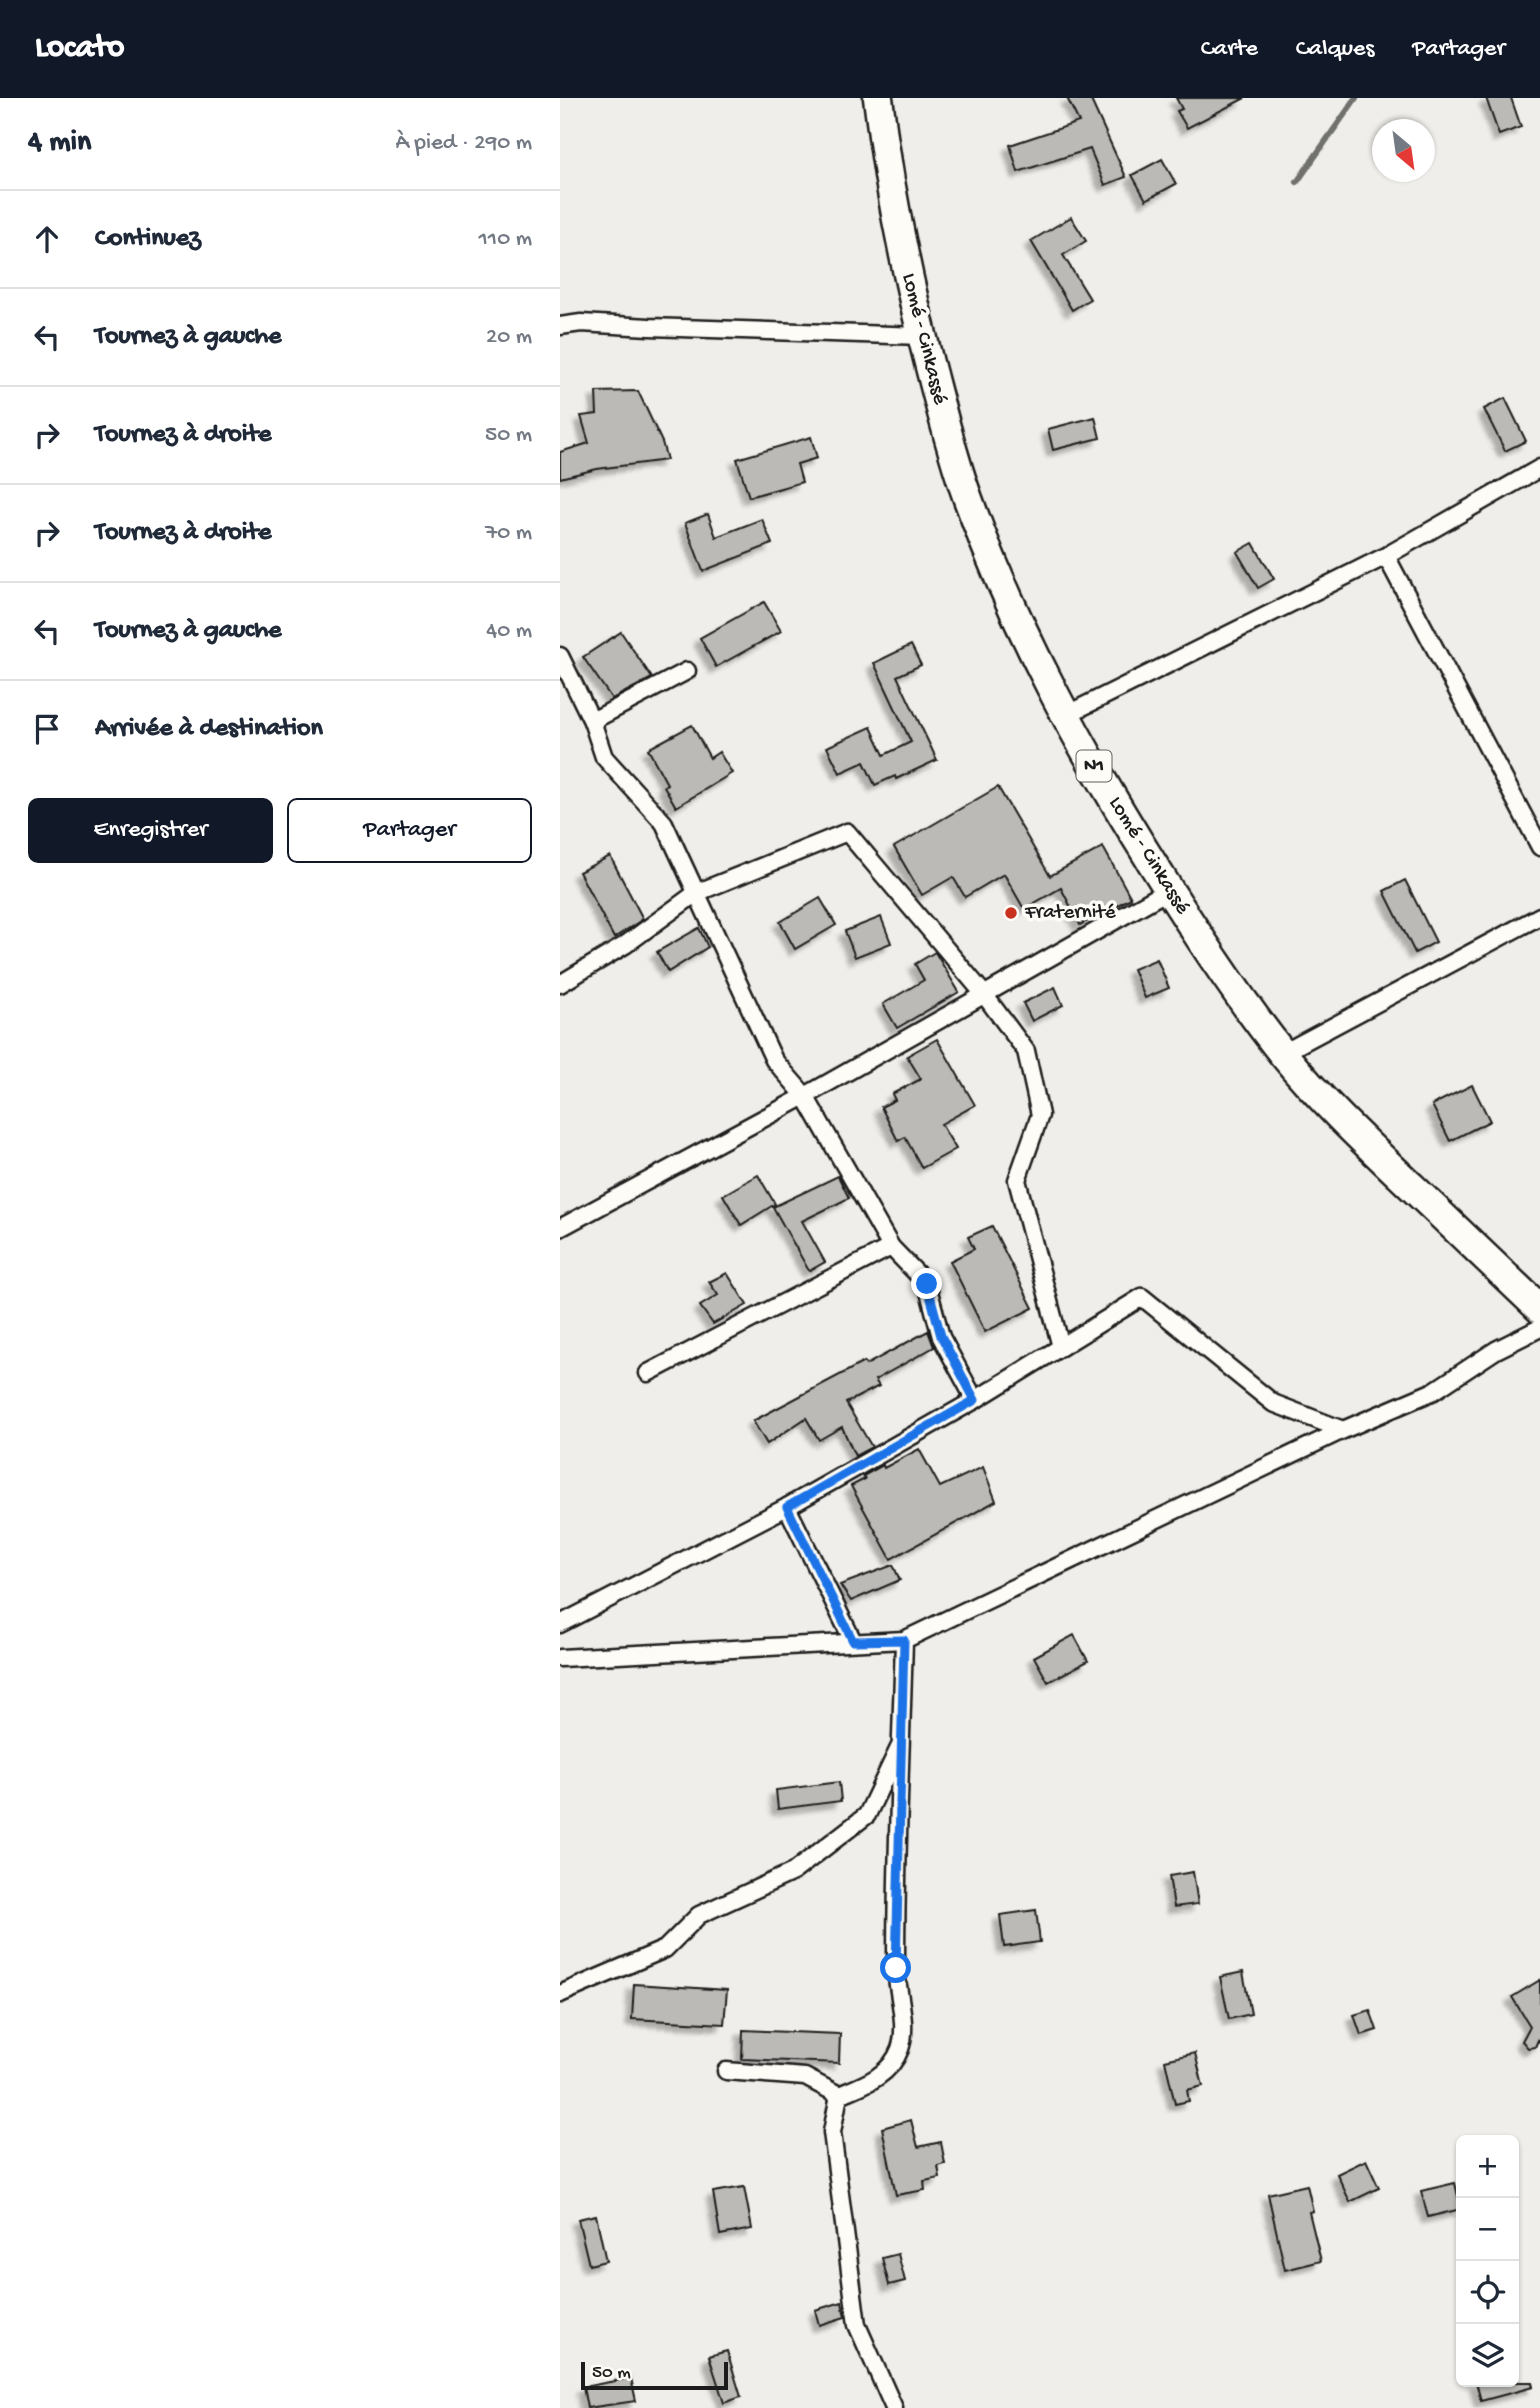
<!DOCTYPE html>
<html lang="fr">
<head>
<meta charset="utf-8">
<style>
	body { margin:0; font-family:"Gochi Hand",sans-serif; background:#f2f2f3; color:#1f2937 }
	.controls { position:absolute; right:21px; bottom:21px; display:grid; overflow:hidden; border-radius:10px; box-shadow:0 2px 5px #0004 }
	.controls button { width:63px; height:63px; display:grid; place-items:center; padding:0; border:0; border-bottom:2px solid #e0e1e3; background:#fff; color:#1f2937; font:35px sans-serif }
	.compass { position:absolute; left:812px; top:21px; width:63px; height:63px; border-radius:50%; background:#fff; box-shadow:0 2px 5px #0004; rotate:151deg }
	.scale { position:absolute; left:21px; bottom:18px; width:147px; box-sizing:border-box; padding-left:7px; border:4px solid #1c1c1c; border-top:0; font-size:19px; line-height:24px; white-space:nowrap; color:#1c1c1c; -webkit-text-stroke:5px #fdfcf7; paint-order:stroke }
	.stop { position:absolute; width:21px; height:21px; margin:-16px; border:5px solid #1a73e8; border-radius:50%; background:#fff }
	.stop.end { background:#1a73e8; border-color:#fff; box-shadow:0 2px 7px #0008 }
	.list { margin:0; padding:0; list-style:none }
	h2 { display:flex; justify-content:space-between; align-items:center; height:91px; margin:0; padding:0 28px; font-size:30px }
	h2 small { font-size:23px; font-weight:400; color:#747a83 }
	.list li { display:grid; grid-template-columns:46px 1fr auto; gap:21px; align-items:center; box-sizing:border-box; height:98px; padding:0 28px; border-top:2px solid #e0e1e3 }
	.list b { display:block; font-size:26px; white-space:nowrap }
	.list em { font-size:23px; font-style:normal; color:#747a83 }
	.actions { display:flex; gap:14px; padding:21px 28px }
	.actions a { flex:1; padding:16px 0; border:2px solid #111827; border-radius:10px; text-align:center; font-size:24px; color:#111827 }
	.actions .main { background:#111827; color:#fff }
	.icon { flex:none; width:38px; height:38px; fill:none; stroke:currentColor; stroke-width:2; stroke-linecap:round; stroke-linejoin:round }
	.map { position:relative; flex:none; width:980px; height:2310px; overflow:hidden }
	header { display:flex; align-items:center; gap:42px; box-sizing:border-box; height:98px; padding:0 35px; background:#111827; color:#fff }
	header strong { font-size:33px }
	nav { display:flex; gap:38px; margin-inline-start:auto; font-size:24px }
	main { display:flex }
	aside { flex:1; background:#fff }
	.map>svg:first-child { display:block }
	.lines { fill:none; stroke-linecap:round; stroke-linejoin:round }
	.stream { stroke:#706f6d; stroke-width:6 }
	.building { fill:#bbbab6; stroke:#1c1c1c; stroke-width:2; filter:url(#shadow) }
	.street-casing { stroke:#1c1c1c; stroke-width:21 }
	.highway-casing { stroke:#1c1c1c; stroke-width:33 }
	.street { stroke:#fdfcf7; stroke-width:16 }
	.highway { stroke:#fdfcf7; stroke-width:28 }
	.route { stroke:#1a73e8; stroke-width:9 }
	.poi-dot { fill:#c8321e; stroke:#fdfcf7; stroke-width:2.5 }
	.labels { text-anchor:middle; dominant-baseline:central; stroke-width:7; stroke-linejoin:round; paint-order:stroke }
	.shield { fill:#fdfcf7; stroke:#605f5e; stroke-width:2 }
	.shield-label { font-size:19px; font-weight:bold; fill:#1c1c1c }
	.street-label { font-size:21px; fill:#1c1c1c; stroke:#fdfcf7 }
	.poi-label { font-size:21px; fill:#1c1c1c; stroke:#fdfcf7; text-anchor:start }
</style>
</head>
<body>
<header>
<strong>Locato</strong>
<nav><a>Carte</a><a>Calques</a><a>Partager</a></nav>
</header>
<main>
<aside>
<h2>4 min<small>À pied · 290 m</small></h2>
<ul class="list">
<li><svg class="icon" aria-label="ahead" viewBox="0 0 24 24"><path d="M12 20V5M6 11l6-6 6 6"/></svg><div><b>Continuez</b></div><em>110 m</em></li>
<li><svg class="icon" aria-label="left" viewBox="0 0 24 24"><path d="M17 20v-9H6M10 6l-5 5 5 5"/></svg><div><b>Tournez à gauche</b></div><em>20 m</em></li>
<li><svg class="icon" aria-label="right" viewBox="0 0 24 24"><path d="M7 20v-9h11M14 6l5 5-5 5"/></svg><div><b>Tournez à droite</b></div><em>50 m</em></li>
<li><svg class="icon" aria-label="right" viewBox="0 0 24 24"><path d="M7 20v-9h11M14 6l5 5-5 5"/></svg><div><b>Tournez à droite</b></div><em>70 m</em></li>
<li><svg class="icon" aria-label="left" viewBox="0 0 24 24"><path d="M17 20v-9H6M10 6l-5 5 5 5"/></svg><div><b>Tournez à gauche</b></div><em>40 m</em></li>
<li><svg class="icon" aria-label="arrive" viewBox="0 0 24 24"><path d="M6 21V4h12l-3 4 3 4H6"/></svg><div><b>Arrivée à destination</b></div></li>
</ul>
<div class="actions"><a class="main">Enregistrer</a><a>Partager</a></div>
</aside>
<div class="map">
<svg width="980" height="2310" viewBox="0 0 980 2310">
	<defs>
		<filter id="shadow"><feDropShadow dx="-6" dy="6" stdDeviation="2" flood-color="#0004"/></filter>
	</defs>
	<rect width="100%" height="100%" fill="#f0eeea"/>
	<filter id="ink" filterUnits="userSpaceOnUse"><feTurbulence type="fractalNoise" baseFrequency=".0143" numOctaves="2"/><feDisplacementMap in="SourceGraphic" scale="14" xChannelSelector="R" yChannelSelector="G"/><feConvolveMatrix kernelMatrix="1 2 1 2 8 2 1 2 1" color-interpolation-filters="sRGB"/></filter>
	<g filter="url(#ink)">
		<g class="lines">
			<polyline class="stream" points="737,84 796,0"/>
		</g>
		<g class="building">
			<polygon points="507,0 530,0 566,79 545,87 530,51 458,74 450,47 519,24"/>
			<polygon points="616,0 685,0 627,30 617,13 622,11"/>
			<polygon points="926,0 951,0 961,29 939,37"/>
			<polygon points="602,61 616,86 586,102 572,77"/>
			<polygon points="511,119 526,143 503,157 530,201 512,212 471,143"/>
			<polygon points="78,293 102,344 107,362 37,371 0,380 0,354 29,345 21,318 37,316 36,294"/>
			<polygon points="945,300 966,343 945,353 924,311"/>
			<polygon points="535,319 540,340 493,352 488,331"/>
			<polygon points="251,339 257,360 237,366 242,384 189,399 177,361"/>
			<polygon points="148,416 156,439 202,421 212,446 143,473 125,425"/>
			<polygon points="693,445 714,481 698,490 677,454"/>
			<polygon points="204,504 221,533 156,569 140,540"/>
			<polygon points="61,534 92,580 52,601 23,559"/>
			<polygon points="351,547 361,567 337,578 377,662 336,681 335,678 315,687 304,664 280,675 267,649 311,629 324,657 351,644 314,565"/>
			<polygon points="132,627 150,660 159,654 172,675 116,709 104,688 107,686 88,651"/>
			<polygon points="438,689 490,778 543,749 571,800 520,827 501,790 464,811 444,776 405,799 393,779 362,797 334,749"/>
			<polygon points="50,758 83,821 54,840 19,774"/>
			<polygon points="845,782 876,844 855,855 824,793"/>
			<polygon points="260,800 276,827 235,851 220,824"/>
			<polygon points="321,819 331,845 295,859 285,833"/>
			<polygon points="139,830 148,849 108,874 97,854"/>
			<polygon points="375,854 399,894 337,930 323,906 364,882 355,866"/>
			<polygon points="597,861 609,890 585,900 573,871"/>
			<polygon points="495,889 503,907 472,923 463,905"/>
			<polygon points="377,941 415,1007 381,1026 396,1051 362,1070 345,1039 338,1043 321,1009 335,1002 332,996 361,981 347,958"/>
			<polygon points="912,987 930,1023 890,1043 872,1007"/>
			<polygon points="198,1077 215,1106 181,1127 163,1097"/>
			<polygon points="278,1078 289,1100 242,1123 265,1164 249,1173 213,1109"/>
			<polygon points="432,1128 473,1210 425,1234 390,1163 414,1151 408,1139"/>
			<polygon points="167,1175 187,1207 153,1226 140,1208 158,1197 149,1184"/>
			<polygon points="368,1233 374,1249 315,1282 319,1288 286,1305 312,1349 295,1358 282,1329 259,1342 246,1320 207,1346 193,1323 304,1264 306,1267"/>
			<polygon points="359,1351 380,1389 423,1369 436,1403 331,1461 291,1388 305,1381 303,1378 323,1367 324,1370"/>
			<polygon points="333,1467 340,1482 291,1503 280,1487"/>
			<polygon points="514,1537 528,1563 488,1584 474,1559"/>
			<polygon points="279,1684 281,1703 218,1711 216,1692"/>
			<polygon points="633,1774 638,1806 614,1809 609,1778"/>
			<polygon points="476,1812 480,1844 444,1849 440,1817"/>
			<polygon points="683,1874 691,1916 669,1921 660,1879"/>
			<polygon points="980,1882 980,1945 978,1942 975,1949 968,1950 962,1943 970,1928 952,1899"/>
			<polygon points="74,1886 167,1892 164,1926 72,1921"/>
			<polygon points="810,1912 817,1932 801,1937 794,1917"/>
			<polygon points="183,1932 280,1936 279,1965 182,1961"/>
			<polygon points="635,1955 643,1988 627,1992 629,2003 615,2006 605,1962"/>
			<polygon points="351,2022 358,2049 381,2044 385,2066 378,2068 380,2080 364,2083 365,2092 336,2097 322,2030"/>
			<polygon points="806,2062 819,2090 790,2104 777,2076"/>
			<polygon points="895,2085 901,2111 868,2119 861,2093"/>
			<polygon points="747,2087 753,2113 749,2114 761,2163 725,2172 708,2096"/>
			<polygon points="184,2089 192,2131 160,2137 153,2094"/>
			<polygon points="36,2117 46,2163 29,2167 18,2121"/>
			<polygon points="338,2156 345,2183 329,2187 322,2160"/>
			<polygon points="282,2204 285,2219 259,2227 255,2212"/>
			<polygon points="167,2253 181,2299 164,2305 149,2258"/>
			<polygon points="71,2280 76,2303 27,2310 23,2289"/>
			<polygon points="916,2284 972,2284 973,2289 921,2303"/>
		</g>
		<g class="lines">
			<g class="street-casing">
				<g id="street">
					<polyline points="0,228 21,225 89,229 362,238"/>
					<polyline points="980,370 826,458 980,749"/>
					<polyline points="0,558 32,623 44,659 104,725 214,962 245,998 331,1149 367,1186 381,1239 415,1302"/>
					<polyline points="506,617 826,458"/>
					<polyline points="32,623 127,573"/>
					<polyline points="0,886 65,847 136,795 287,734 423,895 466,953 480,1017 457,1082 501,1249"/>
					<polyline points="723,955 980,818"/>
					<polyline points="0,1130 245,998 609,792"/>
					<polyline points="88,1275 331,1149"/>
					<polyline points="227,1409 293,1543"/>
					<polyline points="0,1526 227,1409 415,1302 582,1199 713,1305 783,1332"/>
					<polyline points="0,1560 344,1542 783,1332 874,1293 936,1252 980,1230"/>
					<polyline points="0,1896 105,1851 139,1817 233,1774 307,1717 339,1650"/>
					<path d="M166,1973L245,1979L279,1997C304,1987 330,1978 340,1951C349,1925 336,1893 336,1866C336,1758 341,1650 344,1542"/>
					<polyline points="279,1997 272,2034 297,2227 334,2310"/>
				</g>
			</g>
			<g class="highway-casing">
				<path id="highway" d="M318,0C329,92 346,175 369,265C381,311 392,357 408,401C455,531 521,652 594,768C634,832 676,897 723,956C762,1004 807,1046 851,1088C894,1129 937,1170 980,1211"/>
			</g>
			<use href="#street" class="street"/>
			<use href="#highway" class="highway"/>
		</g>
	</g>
	<g class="lines" filter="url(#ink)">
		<polyline class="route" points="336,1870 344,1542 293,1543 227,1409 415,1302 381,1238 367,1186"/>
	</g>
	<circle class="poi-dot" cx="451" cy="815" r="7"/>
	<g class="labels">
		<rect class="shield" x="516.5" y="652.5" width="35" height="31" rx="5"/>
		<g class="shield-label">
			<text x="534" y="668">N1</text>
		</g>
		<g class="street-label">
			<text transform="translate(363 241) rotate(76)">Lomé - Cinkassé</text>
			<text transform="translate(588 758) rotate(58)">Lomé - Cinkassé</text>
		</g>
		<g class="poi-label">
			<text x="465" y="815">Fraternité</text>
		</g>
	</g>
</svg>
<div class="controls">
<button>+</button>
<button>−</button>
<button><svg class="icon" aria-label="locate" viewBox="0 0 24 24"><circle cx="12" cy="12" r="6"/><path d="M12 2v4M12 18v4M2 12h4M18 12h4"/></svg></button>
<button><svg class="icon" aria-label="layers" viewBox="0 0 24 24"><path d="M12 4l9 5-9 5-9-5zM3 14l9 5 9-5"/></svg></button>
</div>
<svg class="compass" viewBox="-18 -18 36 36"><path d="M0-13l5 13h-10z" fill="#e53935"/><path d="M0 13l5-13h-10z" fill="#747a83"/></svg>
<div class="scale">50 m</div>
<div class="stop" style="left:336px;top:1870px"></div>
<div class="stop end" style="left:367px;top:1186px"></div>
</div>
</main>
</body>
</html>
